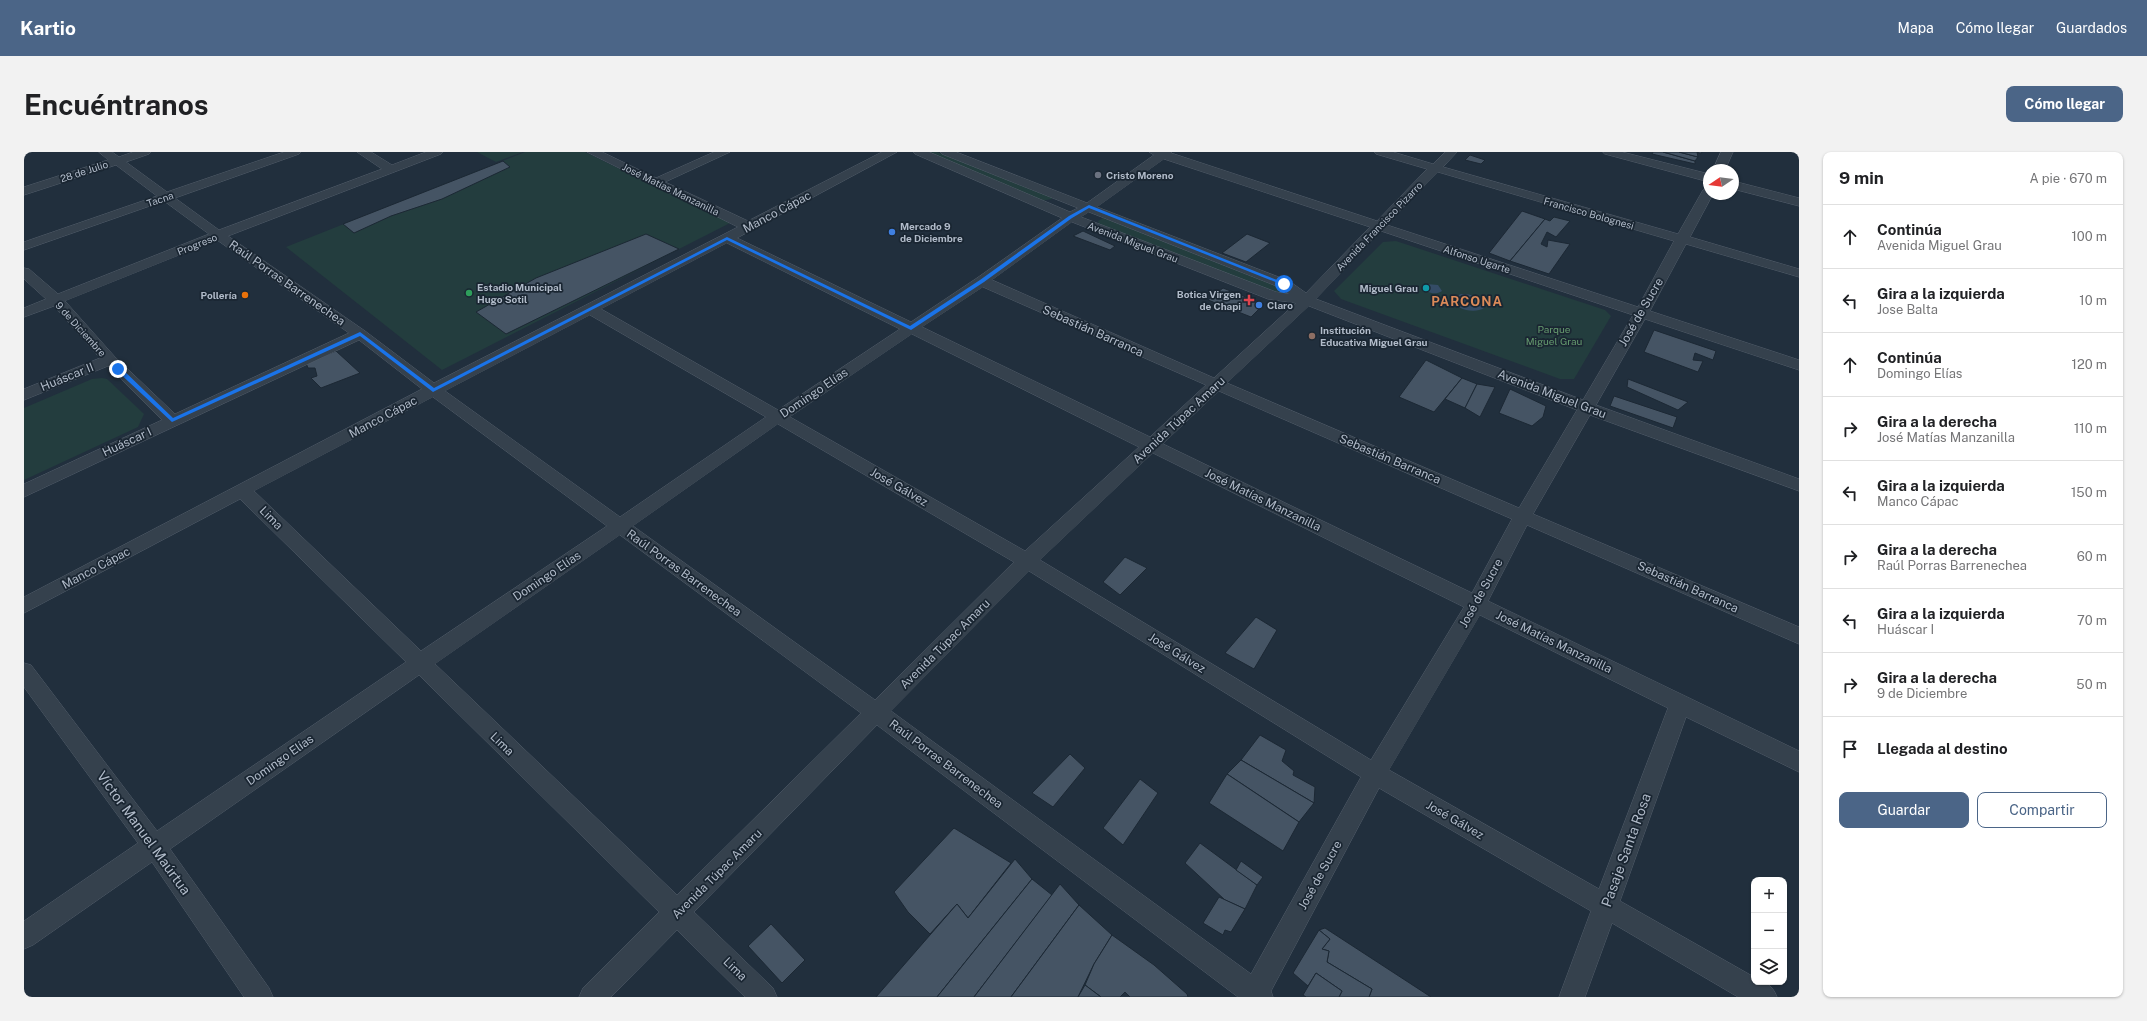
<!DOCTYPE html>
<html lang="es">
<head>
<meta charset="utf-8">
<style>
	body { margin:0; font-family:"Public Sans",sans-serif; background:#f2f2f2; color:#202124 }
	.controls { position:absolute; right:12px; bottom:12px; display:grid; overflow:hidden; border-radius:8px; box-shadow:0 1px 3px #0004 }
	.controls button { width:36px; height:36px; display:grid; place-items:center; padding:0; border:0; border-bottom:1px solid #e0e0e0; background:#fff; color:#202124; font:20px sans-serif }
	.compass { position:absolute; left:1679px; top:12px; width:36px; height:36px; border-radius:50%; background:#fff; box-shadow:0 1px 3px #0004; rotate:257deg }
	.stop { position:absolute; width:12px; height:12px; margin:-9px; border:3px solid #1a73e8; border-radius:50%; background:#fff }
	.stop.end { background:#1a73e8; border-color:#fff; box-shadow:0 1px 4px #0008 }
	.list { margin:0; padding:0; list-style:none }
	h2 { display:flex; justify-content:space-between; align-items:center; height:52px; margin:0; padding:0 16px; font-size:17px }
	h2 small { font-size:13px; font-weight:400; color:#757577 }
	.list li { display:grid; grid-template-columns:26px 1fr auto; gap:12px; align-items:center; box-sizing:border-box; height:64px; padding:0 16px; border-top:1px solid #e0e0e0 }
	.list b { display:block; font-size:15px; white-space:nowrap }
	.list p { margin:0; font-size:13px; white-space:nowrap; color:#757577 }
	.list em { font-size:13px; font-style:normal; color:#757577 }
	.actions { display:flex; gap:8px; padding:12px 16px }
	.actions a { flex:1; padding:9px 0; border:1px solid #4b6587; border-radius:8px; text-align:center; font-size:14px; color:#4b6587 }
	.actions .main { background:#4b6587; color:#fff }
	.icon { flex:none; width:22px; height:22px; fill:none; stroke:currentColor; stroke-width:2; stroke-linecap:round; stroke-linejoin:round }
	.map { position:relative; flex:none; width:1775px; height:845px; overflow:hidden; border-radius:8px }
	header { display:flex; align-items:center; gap:24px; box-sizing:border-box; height:56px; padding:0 20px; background:#4b6587; color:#fff }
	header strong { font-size:19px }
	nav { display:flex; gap:22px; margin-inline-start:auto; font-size:14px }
	.intro { display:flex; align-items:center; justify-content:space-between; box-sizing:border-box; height:96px; padding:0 24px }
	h1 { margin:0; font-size:28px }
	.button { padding:10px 18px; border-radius:8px; background:#4b6587; color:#fff; font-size:14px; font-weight:700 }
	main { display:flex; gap:24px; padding:0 24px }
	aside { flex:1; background:#fff; border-radius:8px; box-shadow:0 1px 3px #0004 }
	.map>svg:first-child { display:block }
	.green { fill:#233d3e }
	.water { fill:#344c66 }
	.building { fill:#455464; stroke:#1c2834 }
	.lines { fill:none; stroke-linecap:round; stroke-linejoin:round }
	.street-casing { stroke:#535e6b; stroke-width:1 }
	.street { fill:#35414d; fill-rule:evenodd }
	.route { fill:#1a73e8 }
	.worship-dot { fill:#6b7280; stroke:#1a2632; stroke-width:1.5 }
	.shop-dot { fill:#3f7fe0; stroke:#1a2632; stroke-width:1.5 }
	.culture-dot { fill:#0f9aa8; stroke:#1a2632; stroke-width:1.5 }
	.leisure-dot { fill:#2e9e5b; stroke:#1a2632; stroke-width:1.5 }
	.food-dot { fill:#e8710a; stroke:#1a2632; stroke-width:1.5 }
	.health-dot { fill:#e0444e; stroke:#1a2632; stroke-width:1.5 }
	.education-dot { fill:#8d6e63; stroke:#1a2632; stroke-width:1.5 }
	.labels { text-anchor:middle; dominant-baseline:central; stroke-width:3.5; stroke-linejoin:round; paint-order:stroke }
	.far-street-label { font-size:10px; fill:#b1bbc9; stroke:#1a2632 }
	.far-poi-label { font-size:10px; font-weight:bold; fill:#b1bbc9; stroke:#1a2632; text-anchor:start }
	.far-park-label { font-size:10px; fill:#669b6f; stroke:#1a2632 }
	.street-label { font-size:12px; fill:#b1bbc9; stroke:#1a2632 }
	.far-district-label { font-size:13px; font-weight:bold; letter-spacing:1px; fill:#db8a59; stroke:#1a2632 }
	.near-street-label { font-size:14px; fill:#b1bbc9; stroke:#1a2632 }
</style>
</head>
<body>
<header>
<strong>Kartio</strong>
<nav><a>Mapa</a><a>Cómo llegar</a><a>Guardados</a></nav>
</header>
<div class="intro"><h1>Encuéntranos</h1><a class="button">Cómo llegar</a></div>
<main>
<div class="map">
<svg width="1775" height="845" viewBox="0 0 1775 845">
	<rect width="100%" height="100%" fill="#212f3d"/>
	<g class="green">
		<polygon points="453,0 499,0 472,10"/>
		<polygon points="501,0 561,0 706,71 418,218 262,95"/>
		<polygon points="904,0 913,0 1028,44 1028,47 1017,49"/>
		<polygon points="1081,65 1260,135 1261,139 1253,140 1076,74 1074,69"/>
		<polygon points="1372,89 1581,158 1587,164 1550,227 1536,227 1317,147 1310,139 1359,90"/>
		<polygon points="78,226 83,227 120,262 114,275 0,328 0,256 68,227"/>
	</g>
	<g class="water">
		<path d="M1402,132L1414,133L1418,139C1412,143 1402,142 1399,134Z"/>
		<path d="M1437,142C1447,142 1457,144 1461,154L1460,156C1451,162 1430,158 1428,146Z"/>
	</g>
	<g class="building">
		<polygon points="1629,0 1639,0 1671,9 1671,12 1628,2"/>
		<polygon points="1639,0 1655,0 1674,5 1671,9"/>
		<polygon points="1655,0 1678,0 1677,2 1673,0 1674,5"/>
		<polygon points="1446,3 1461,8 1457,12 1441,8"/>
		<polygon points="479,9 486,15 418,47 367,64 330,81 319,72"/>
		<polygon points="1498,59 1521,67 1486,109 1465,101"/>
		<polygon points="1530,65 1546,69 1532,85 1523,80 1517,92 1523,95 1524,88 1546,92 1525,122 1486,109 1521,67 1526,69"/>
		<polygon points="1059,79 1091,94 1086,98 1049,84"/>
		<polygon points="622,82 655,97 482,182 452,160 512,126"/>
		<polygon points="1223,82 1246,91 1222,110 1198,101"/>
		<polygon points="1199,136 1237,151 1238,154 1227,165 1184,148"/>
		<polygon points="1630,178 1692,199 1689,208 1671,201 1669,208 1679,209 1674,220 1620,200"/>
		<polygon points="312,199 336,221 297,236 287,226 293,224 291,216 284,216 282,211"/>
		<polygon points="1402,208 1438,226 1410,260 1375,245"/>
		<polygon points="1438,226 1453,232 1441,256 1421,247"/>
		<polygon points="1604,227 1664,250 1654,258 1603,235"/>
		<polygon points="1453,232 1471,235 1456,265 1441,256"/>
		<polygon points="1486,237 1522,254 1519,265 1508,274 1475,261"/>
		<polygon points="1590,244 1653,265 1649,276 1586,254"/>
		<polygon points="1101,405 1123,416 1096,443 1079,430"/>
		<polygon points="1232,465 1253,478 1230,517 1201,501"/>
		<polygon points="1236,583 1262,598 1258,609 1270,619 1269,623 1291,635 1290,651 1217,608"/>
		<polygon points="1046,602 1061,616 1029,655 1008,641"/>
		<polygon points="1217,608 1290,651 1275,670 1203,622"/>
		<polygon points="1203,622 1275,670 1259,699 1185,651"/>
		<polygon points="1116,627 1134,641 1099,693 1079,676"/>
		<polygon points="930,676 987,711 944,766 933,752 906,782 884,760 870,740"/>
		<polygon points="1176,691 1233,733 1221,757 1201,748 1161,711"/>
		<polygon points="991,707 1008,727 913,845 852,845 933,752 944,766"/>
		<polygon points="1217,709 1239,725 1233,733 1212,718"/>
		<polygon points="1008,727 1028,743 950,845 913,845"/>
		<polygon points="1036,732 1055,753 987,845 950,845"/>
		<polygon points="1195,745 1221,757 1207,780 1201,778 1199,783 1179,771"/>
		<polygon points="1055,753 1088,783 1070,812 1054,845 987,845"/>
		<polygon points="747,772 781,808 758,831 724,794"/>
		<polygon points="1301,776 1407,845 1345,845 1348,837 1303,810 1305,799 1298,797 1306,787 1295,778"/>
		<polygon points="1295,778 1306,787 1298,797 1305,799 1303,810 1348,837 1345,845 1315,845 1318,839 1292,821 1284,834 1269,821"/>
		<polygon points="1088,783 1130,813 1163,842 1164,845 1106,845 1101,840 1096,845 1077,845 1061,833 1070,812"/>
		<polygon points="1292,821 1318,839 1315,845 1282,845 1279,843"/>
		<polygon points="1061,833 1077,845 1054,845"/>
	</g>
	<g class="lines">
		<g class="street-casing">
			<g id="street">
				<path d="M75,0H88L95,5L109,0H127L125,2L102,10L143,40L260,0H277L275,2L151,46L195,78L358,17L333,0H347L368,13L402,0H419L417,2L204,84L341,179L410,231L714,75L563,0H578L632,26L690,0H706L641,30L724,69L858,0H873L713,86L887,170L953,126L1038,66L891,2L889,0H905L1046,60L1054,56L918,2L916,0H932L1063,51L1130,3L1125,0H1148L1147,1L1353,69L1403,17L1352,2L1350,0H1369L1409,12L1421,0H1433L1419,15L1654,82L1679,38L1685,34V42H1689L1666,85L1775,117V125L1662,92L1626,159L1775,208V218L1621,167L1572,253L1775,327V339L1566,263L1509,362L1775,475V492L1503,373L1464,449L1775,599V620L1662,565L1596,749L1730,825V830C1743,830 1748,833 1753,845H1714L1588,771L1561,845H1535L1567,759L1355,636L1247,839L1249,845H1214L853,573L670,760L749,836L753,845H721L653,778L587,845H555L559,836L635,760L395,523L146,697L245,836L249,845H220L128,710L9,793L0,797V769L114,691L0,535V511L7,513L133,679L382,510L216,347L0,461V445L398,237L335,188L0,345V332L138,268L84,214L0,248V237L76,206L30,154L0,165V156L22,147L0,127V116L5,117L34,142L185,82L140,49L0,98V90L133,44L92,13L0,43V35L84,8ZM1140,7L1346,75L1282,141L1265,129L1073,55ZM1414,20L1650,89L1614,155L1363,73ZM1065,60L1255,135L1265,142L1252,140L1057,65ZM1048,70L1244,147L1272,151L1190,226L968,128ZM1357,79L1609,163L1559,248L1292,147ZM193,88L325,181L151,262L91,205L41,149ZM703,91L876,177L754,258L577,157ZM959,135L1182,233L1126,285L898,175ZM1285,154L1553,258L1495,356L1203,231ZM566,163L742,265L596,365L421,239ZM888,182L1115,295L1001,399L766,265ZM1195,239L1488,367L1448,441L1139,292ZM409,245L583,374L397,499L230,339ZM754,272L990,410L851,548L609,374ZM1129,301L1440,455L1347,608L1016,408ZM596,383L837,561L653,743L411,512ZM1005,419L1337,625L1227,822L867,559ZM1456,463L1644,556L1575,737L1365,618Z"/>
				<polygon points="1579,0 1598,0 1685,22 1685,30 1581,2"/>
				<polygon points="1697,0 1709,0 1701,18 1689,18"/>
				<polygon points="1709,29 1775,46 1775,54 1709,37"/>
			</g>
		</g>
		<use href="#street" class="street"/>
	</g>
	<polygon class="route" points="1065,53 1263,132 1259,133 1065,56 1048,66 960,130 887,178 703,88 409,240 336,184 148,270 91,217 96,215 149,266 336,180 410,236 703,85 886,174 956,128 1045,64"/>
	<circle class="worship-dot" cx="1074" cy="23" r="4"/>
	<g class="shop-dot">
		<circle cx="868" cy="80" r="4"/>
		<circle cx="1235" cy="153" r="4"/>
	</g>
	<circle class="culture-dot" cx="1402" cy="136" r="4"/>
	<circle class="leisure-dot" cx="445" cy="141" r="4"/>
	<circle class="food-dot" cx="221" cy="143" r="4"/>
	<path class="health-dot" d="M1223 142h4v4h4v4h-4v4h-4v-4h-4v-4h4z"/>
	<circle class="education-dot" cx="1288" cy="184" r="4"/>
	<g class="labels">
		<g class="far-street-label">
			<text transform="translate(60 19) rotate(-18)">28 de Julio</text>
			<text transform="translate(647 37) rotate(26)">José Matías Manzanilla</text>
			<text transform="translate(136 47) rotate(-19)">Tacna</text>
			<text transform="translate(1565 61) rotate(16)">Francisco Bolognesi</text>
			<text transform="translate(1355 74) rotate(-46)">Avenida Francisco Pizarro</text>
			<text transform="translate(1109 90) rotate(21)">Avenida Miguel Grau</text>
			<text transform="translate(173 92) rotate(-22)">Progreso</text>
			<text transform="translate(1453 107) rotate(18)">Alfonso Ugarte</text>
			<text transform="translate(57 177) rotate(48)">9 de Diciembre</text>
		</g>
		<g class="far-poi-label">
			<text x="1082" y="23">Cristo Moreno</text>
			<text x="876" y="74">Mercado 9<tspan x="876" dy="12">de Diciembre</tspan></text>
			<text x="453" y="135">Estadio Municipal<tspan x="453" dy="12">Hugo Sotil</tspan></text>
			<text x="1394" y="136" text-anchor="end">Miguel Grau</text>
			<text x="1217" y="142" text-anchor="end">Botica Virgen<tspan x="1217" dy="12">de Chapi</tspan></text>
			<text x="213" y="143" text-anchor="end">Pollería</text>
			<text x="1243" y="153">Claro</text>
			<text x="1296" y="178">Institución<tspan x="1296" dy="12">Educativa Miguel Grau</tspan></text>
		</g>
		<g class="far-park-label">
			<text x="1530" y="177">Parque<tspan x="1530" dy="12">Miguel Grau</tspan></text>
		</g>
		<g class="street-label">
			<text transform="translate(753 60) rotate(-28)">Manco Cápac</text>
			<text transform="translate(263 131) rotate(35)">Raúl Porras Barrenechea</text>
			<text transform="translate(1617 160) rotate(-60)">José de Sucre</text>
			<text transform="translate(1069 179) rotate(24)">Sebastián Barranca</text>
			<text transform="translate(43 225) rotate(-22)">Huáscar II</text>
			<text transform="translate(790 241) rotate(-34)">Domingo Elías</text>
			<text transform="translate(1528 242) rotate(21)">Avenida Miguel Grau</text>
			<text transform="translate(359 265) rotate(-28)">Manco Cápac</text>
			<text transform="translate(1155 268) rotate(-43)">Avenida Túpac Amaru</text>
			<text transform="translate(103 290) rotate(-25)">Huáscar I</text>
			<text transform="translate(1366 307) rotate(23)">Sebastián Barranca</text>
			<text transform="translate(875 335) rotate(30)">José Gálvez</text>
			<text transform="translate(1239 348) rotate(26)">José Matías Manzanilla</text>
			<text transform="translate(247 366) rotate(45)">Lima</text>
			<text transform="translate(72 416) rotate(-28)">Manco Cápac</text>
			<text transform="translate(660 421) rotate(36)">Raúl Porras Barrenechea</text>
			<text transform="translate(523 424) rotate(-34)">Domingo Elías</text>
			<text transform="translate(1664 435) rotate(24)">Sebastián Barranca</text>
			<text transform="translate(1457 441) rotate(-61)">José de Sucre</text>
			<text transform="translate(1530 490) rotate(26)">José Matías Manzanilla</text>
			<text transform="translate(921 492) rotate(-45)">Avenida Túpac Amaru</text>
			<text transform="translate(1153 501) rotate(32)">José Gálvez</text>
			<text transform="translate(478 592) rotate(44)">Lima</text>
			<text transform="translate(256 608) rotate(-35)">Domingo Elías</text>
			<text transform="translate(922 612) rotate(37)">Raúl Porras Barrenechea</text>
			<text transform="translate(1431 668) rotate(30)">José Gálvez</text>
			<text transform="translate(693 722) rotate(-45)">Avenida Túpac Amaru</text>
			<text transform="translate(1296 723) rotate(-61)">José de Sucre</text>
			<text transform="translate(711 817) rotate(44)">Lima</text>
		</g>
		<g class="far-district-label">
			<text x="1443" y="149">PARCONA</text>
		</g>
		<g class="near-street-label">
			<text transform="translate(120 681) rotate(54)">Víctor Manuel Maúrtua</text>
			<text transform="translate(1602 698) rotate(-70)">Pasaje Santa Rosa</text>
		</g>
	</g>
</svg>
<div class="controls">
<button>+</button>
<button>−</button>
<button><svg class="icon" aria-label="layers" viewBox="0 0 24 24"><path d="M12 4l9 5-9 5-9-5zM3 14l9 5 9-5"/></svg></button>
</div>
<svg class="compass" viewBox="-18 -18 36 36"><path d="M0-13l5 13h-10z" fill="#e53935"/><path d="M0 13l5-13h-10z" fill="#757577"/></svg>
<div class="stop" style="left:1260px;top:132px"></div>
<div class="stop end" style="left:94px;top:217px"></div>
</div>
<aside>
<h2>9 min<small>A pie · 670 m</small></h2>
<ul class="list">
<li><svg class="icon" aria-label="ahead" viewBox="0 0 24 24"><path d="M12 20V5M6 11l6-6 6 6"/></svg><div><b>Continúa</b><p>Avenida Miguel Grau</p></div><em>100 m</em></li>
<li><svg class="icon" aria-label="left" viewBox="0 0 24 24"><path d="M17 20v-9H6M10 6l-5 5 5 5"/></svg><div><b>Gira a la izquierda</b><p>Jose Balta</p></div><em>10 m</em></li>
<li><svg class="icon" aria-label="ahead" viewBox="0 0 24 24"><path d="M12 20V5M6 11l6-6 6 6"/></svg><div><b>Continúa</b><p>Domingo Elías</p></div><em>120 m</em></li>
<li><svg class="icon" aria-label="right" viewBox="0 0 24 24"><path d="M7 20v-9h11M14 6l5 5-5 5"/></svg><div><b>Gira a la derecha</b><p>José Matías Manzanilla</p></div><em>110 m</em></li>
<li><svg class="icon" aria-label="left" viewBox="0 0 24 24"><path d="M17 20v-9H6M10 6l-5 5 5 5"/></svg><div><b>Gira a la izquierda</b><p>Manco Cápac</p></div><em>150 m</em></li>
<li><svg class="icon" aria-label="right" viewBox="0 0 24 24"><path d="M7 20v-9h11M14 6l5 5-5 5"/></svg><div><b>Gira a la derecha</b><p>Raúl Porras Barrenechea</p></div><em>60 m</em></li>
<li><svg class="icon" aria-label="left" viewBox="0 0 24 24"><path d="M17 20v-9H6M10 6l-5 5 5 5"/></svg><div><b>Gira a la izquierda</b><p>Huáscar I</p></div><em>70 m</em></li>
<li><svg class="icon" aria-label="right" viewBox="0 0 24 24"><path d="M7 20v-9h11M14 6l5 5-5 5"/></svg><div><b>Gira a la derecha</b><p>9 de Diciembre</p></div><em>50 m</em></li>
<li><svg class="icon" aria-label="arrive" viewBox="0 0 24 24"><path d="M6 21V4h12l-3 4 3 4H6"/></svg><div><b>Llegada al destino</b></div></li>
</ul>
<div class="actions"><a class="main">Guardar</a><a>Compartir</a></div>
</aside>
</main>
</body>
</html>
